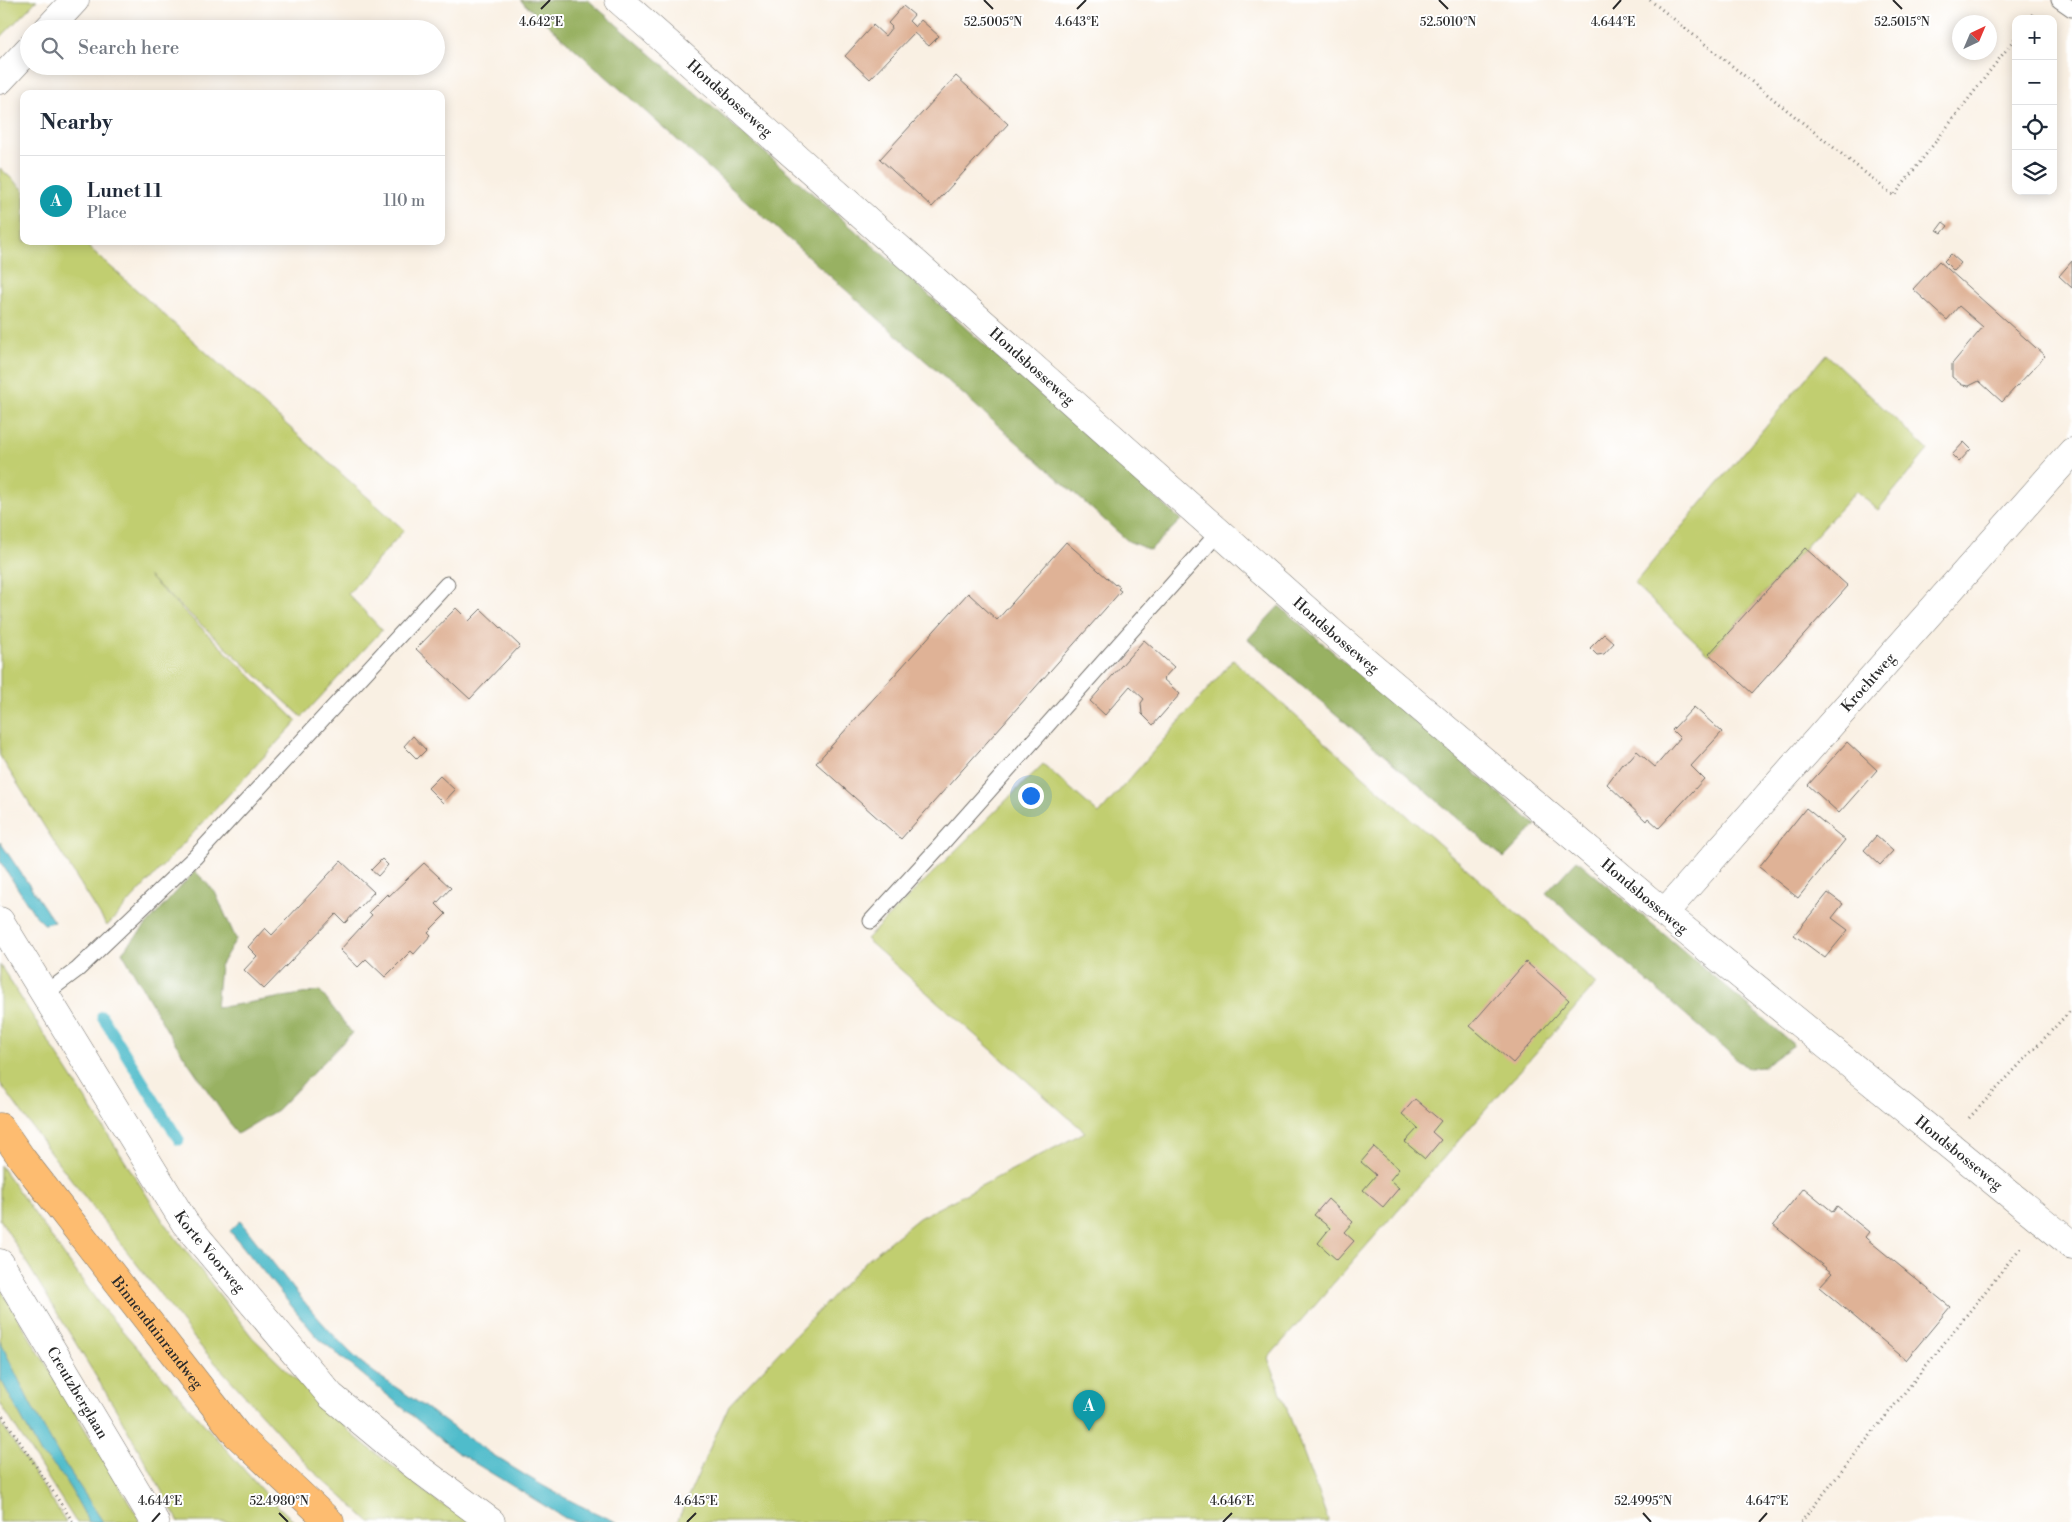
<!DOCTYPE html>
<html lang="en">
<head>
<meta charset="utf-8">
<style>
	body { margin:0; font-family:"Libre Bodoni",serif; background:#f2f2f3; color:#1f2937 }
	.controls { position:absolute; right:15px; top:15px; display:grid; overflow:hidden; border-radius:10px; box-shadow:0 2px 12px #0003 }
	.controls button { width:45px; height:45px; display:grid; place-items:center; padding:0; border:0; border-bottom:1px solid #e0e1e3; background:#fff; color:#1f2937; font:25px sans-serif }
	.compass { position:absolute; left:1952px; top:15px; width:45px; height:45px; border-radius:50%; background:#fff; box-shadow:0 2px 12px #0003; rotate:44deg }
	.you { position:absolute; left:1030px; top:795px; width:18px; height:18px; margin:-12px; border:4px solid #fff; border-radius:50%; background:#1a73e8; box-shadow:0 0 0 8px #1a73e833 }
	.badge { display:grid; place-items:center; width:32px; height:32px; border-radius:50%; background:#b5179e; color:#fff; font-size:16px; font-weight:700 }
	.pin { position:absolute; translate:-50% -41px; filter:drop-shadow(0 1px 2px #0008) }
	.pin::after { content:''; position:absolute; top:26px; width:18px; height:15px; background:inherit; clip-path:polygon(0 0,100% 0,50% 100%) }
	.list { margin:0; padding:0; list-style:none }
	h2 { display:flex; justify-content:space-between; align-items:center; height:65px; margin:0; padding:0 20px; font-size:21px }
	h2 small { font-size:16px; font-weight:400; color:#747a83 }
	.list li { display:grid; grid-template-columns:32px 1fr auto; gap:15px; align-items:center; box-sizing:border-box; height:90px; padding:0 20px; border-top:1px solid #e0e1e3 }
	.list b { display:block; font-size:19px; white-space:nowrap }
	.list p { margin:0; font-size:16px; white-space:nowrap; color:#747a83 }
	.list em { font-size:16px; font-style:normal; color:#747a83 }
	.icon { flex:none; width:28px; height:28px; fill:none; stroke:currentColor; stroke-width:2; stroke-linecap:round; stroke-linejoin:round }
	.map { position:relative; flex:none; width:2072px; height:1522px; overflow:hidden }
	.search { position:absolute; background:#fff; box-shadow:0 2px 12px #0003; left:20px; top:20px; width:425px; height:55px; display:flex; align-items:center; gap:12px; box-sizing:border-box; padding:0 18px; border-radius:28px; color:#747a83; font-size:19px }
	.panel { position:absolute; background:#fff; box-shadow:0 2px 12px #0003; left:20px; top:90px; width:425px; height:155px; border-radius:10px }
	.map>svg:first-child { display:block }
	.green { fill:#c1ce6f; stroke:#767c4d }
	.forest { fill:#98b162; stroke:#626e46 }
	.water { fill:#50bccb; stroke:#3e747b }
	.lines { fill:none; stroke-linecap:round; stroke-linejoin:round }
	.stream { stroke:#50bccb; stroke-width:11 }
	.building { fill:#dfb296 }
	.lane-casing { stroke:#73706b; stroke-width:17 }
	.street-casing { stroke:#73706b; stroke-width:29 }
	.primary-casing { stroke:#73706b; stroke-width:29 }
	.path { stroke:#73706b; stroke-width:3; stroke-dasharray:1 4; stroke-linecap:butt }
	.lane { stroke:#fff; stroke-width:15 }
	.street { stroke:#fff; stroke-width:28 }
	.primary { stroke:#fdbc6f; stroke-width:28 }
	.ticks { fill:none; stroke:#2b2b2b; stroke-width:2 }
	.labels { text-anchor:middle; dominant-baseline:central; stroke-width:4; stroke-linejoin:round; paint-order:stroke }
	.street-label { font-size:15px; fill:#2b2b2b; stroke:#fff }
	.ticks-label { font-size:12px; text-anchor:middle; fill:#2b2b2b; stroke:#fff; stroke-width:4; stroke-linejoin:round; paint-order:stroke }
</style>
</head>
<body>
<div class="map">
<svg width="2072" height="1522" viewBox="0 0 2072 1522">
	<rect width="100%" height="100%" fill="#fff"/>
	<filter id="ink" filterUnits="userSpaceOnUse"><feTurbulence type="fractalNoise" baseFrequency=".02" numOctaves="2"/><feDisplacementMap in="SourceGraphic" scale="10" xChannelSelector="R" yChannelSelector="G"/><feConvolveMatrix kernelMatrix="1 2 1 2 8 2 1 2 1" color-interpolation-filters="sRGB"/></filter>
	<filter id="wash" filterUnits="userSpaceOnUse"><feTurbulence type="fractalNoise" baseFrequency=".0096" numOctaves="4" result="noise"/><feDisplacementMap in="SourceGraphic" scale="20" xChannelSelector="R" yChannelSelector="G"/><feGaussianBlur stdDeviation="1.12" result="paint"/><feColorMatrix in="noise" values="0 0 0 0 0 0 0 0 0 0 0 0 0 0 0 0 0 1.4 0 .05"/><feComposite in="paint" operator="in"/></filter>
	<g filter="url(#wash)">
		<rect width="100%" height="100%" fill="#f9f0e3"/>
		<g class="green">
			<polygon points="0,0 37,0 0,38"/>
			<polygon points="0,168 24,190 24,241 82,241 404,530 348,594 382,630 302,717 148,576 297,721 107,926 0,756"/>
			<polygon points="1826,354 1928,450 1878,510 1856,491 1709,654 1634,584"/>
			<polygon points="1233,660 1596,984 1268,1358 1328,1520 1327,1522 677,1522 729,1405 868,1259 919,1218 1085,1132 866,939 1043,764 1099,814"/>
			<polygon points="0,965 165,1224 252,1337 354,1436 438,1502 474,1522 370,1522 311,1469 201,1347 50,1152 0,1083"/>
			<polygon points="0,1165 99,1304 266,1495 295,1522 179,1522 117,1411 0,1219"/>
			<polygon points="0,1288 141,1522 76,1522 0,1403"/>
			<polygon points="0,1422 61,1514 66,1522 0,1522"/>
		</g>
		<g class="forest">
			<polygon points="520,0 588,0 894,264 1181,520 1150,550 1128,541"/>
			<polygon points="1279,606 1536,825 1504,858 1248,639"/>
			<polygon points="1577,860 1794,1045 1763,1067 1747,1068 1546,893"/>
			<polygon points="195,871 215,892 236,939 220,966 216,1008 320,991 352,1033 277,1110 237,1134 169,1034 122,952"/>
		</g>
		<g class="water">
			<polygon points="0,842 54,922 44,924 35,915 0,861"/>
			<path d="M240,1221C276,1266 310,1313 352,1354C370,1372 395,1386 416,1401C480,1447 543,1492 617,1522H576L565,1518L455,1451L317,1337L230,1231Z"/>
			<path d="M0,1341L30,1403L59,1455L103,1522H89C79,1505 59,1463 42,1456L0,1378Z"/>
		</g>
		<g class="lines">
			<polyline class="stream" points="102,1016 179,1140"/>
		</g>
		<g id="blocks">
			<g class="building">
				<polygon points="903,6 914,15 909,21 915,27 921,20 939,36 929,46 914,33 870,79 845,56 873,25 885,36 892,27 888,23"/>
				<polygon points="956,76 1008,124 932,207 880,159"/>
				<polygon points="1943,222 1948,226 1942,233 1937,230"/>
				<polygon points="1951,254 1961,263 1954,271 1944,261"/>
				<polygon points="1939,261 2045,356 2002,402 1979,381 1969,386 1962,385 1952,377 1952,364 1983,327 1959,306 1947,320 1913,289"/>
				<polygon points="2072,261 2072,288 2059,276"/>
				<polygon points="1964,442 1971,449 1959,462 1952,455"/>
				<polygon points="1066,542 1115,585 1116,584 1120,587 1118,589 1121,591 901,839 816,763 968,593 997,620"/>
				<polygon points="1805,548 1848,586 1752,693 1709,654"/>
				<polygon points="456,608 469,621 481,609 520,646 470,699 416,649"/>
				<polygon points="1604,634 1614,643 1604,654 1597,655 1590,648"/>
				<polygon points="1144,640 1174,667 1163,679 1180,694 1153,725 1142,714 1141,703 1144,699 1130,686 1105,715 1090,701"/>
				<polygon points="1694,707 1722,732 1691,766 1704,779 1659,828 1648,818 1646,821 1607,784 1622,764 1630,759 1637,751 1655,767 1680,738 1672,730"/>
				<polygon points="413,736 426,750 417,759 404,746"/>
				<polygon points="1847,742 1877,770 1839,813 1808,785"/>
				<polygon points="440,776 455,790 443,803 428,788"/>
				<polygon points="1806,808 1845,840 1798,898 1759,867"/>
				<polygon points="1876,836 1893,851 1880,865 1864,850"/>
				<polygon points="382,859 388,865 378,876 371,870"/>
				<polygon points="341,861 374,892 345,923 336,914 264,989 244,970 257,956 248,947 265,928 272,935"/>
				<polygon points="424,863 451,888 436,904 446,914 428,932 431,935 414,954 411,951 385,977 366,959 358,967 340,950 372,915 369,912 387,894 389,896"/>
				<polygon points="1828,893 1843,904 1832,918 1848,930 1825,958 1794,935"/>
				<polygon points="1526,962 1569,1000 1513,1063 1470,1026"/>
				<polygon points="1415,1099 1441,1121 1432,1132 1441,1140 1425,1159 1405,1142 1418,1128 1402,1114"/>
				<polygon points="1374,1147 1399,1169 1390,1180 1399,1188 1383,1207 1363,1190 1376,1175 1361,1162"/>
				<polygon points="1804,1188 1833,1212 1837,1206 1869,1232 1865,1237 1867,1239 1950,1307 1906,1360 1819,1287 1832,1273 1773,1225"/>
				<polygon points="1328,1199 1353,1222 1344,1232 1354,1241 1337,1260 1318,1243 1330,1228 1314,1215"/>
			</g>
		</g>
	</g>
	<g filter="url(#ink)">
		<use href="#blocks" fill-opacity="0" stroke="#73706b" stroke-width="1"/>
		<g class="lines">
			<g class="lane-casing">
				<g id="lane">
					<polyline points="2059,0 2072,9"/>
					<polyline points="871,921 938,848 1219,532"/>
					<polyline points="46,993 78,969 196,856 447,584"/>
				</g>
			</g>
			<g class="street-casing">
				<g id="street">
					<path id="s1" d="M619,0L1336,636L1664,913L2072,1245"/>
					<polyline points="48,29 75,0"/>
					<polyline points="0,80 29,49"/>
					<path id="s2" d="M1664,913L2072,452"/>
					<path id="s3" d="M0,921L185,1223L331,1396L414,1465L491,1522"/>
					<path id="s4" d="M0,1263L155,1522"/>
				</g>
			</g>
			<g class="primary-casing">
				<g id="primary">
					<path id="s5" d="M0,1127L23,1160L237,1435L330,1522"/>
				</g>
			</g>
			<g class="path">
				<polyline points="1650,0 1894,196 2016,37"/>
				<polyline points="2029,19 2034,12"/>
				<polyline points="1969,1118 2072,1009"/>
				<polyline points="0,1412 73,1522"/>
				<polyline points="1801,1522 2021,1247"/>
			</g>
			<use href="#lane" class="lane"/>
			<use href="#street" class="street"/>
			<use href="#primary" class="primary"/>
		</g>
	</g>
	<path class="ticks" d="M984,0L993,9M1439,0L1448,9M1893,0L1902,9M541,9L550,0M1077,9L1086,0M1613,9L1621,0M279,1513L288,1522M1643,1513L1651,1522M152,1522L160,1513M687,1522L696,1513M1223,1522L1232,1513M1759,1522L1767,1513"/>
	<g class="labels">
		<g class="street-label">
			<text stroke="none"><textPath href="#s1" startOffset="148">Hondsbosseweg</textPath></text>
			<text stroke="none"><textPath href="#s1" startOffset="552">Hondsbosseweg</textPath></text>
			<text stroke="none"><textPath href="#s1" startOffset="958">Hondsbosseweg</textPath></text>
			<text stroke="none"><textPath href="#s2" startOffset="308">Krochtweg</textPath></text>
			<text stroke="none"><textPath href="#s1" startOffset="1362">Hondsbosseweg</textPath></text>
			<text stroke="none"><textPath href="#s1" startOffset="1768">Hondsbosseweg</textPath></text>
			<text stroke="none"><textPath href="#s3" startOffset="392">Korte Voorweg</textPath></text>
			<text stroke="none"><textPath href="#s5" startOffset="259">Binnenduinrandweg</textPath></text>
			<text stroke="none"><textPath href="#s4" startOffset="151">Creutzberglaan</textPath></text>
		</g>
	</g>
	<g class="ticks-label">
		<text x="993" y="26">52.5005°N</text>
		<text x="1448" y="26">52.5010°N</text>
		<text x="1902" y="26">52.5015°N</text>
		<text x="541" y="26">4.642°E</text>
		<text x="1077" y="26">4.643°E</text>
		<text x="1613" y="26">4.644°E</text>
		<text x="160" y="1505">4.644°E</text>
		<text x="696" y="1505">4.645°E</text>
		<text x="1232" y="1505">4.646°E</text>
		<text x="1767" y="1505">4.647°E</text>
		<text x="279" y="1505">52.4980°N</text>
		<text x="1643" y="1505">52.4995°N</text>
	</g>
</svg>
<div class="controls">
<button>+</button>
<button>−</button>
<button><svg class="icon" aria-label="locate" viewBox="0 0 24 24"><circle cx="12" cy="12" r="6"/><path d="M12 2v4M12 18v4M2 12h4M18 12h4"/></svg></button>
<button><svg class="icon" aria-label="layers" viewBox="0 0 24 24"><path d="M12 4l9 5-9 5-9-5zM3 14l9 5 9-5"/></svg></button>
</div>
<svg class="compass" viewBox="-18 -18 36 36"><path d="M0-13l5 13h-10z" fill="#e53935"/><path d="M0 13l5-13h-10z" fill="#747a83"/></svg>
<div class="you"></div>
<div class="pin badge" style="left:1089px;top:1431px;background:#0f9aa8">A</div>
<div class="search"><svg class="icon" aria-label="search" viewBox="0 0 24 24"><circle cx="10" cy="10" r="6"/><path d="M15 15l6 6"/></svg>Search here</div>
<section class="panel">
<h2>Nearby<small></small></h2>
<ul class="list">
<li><span class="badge" style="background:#0f9aa8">A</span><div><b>Lunet 11</b><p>Place</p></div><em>110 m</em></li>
</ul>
</section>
</div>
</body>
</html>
